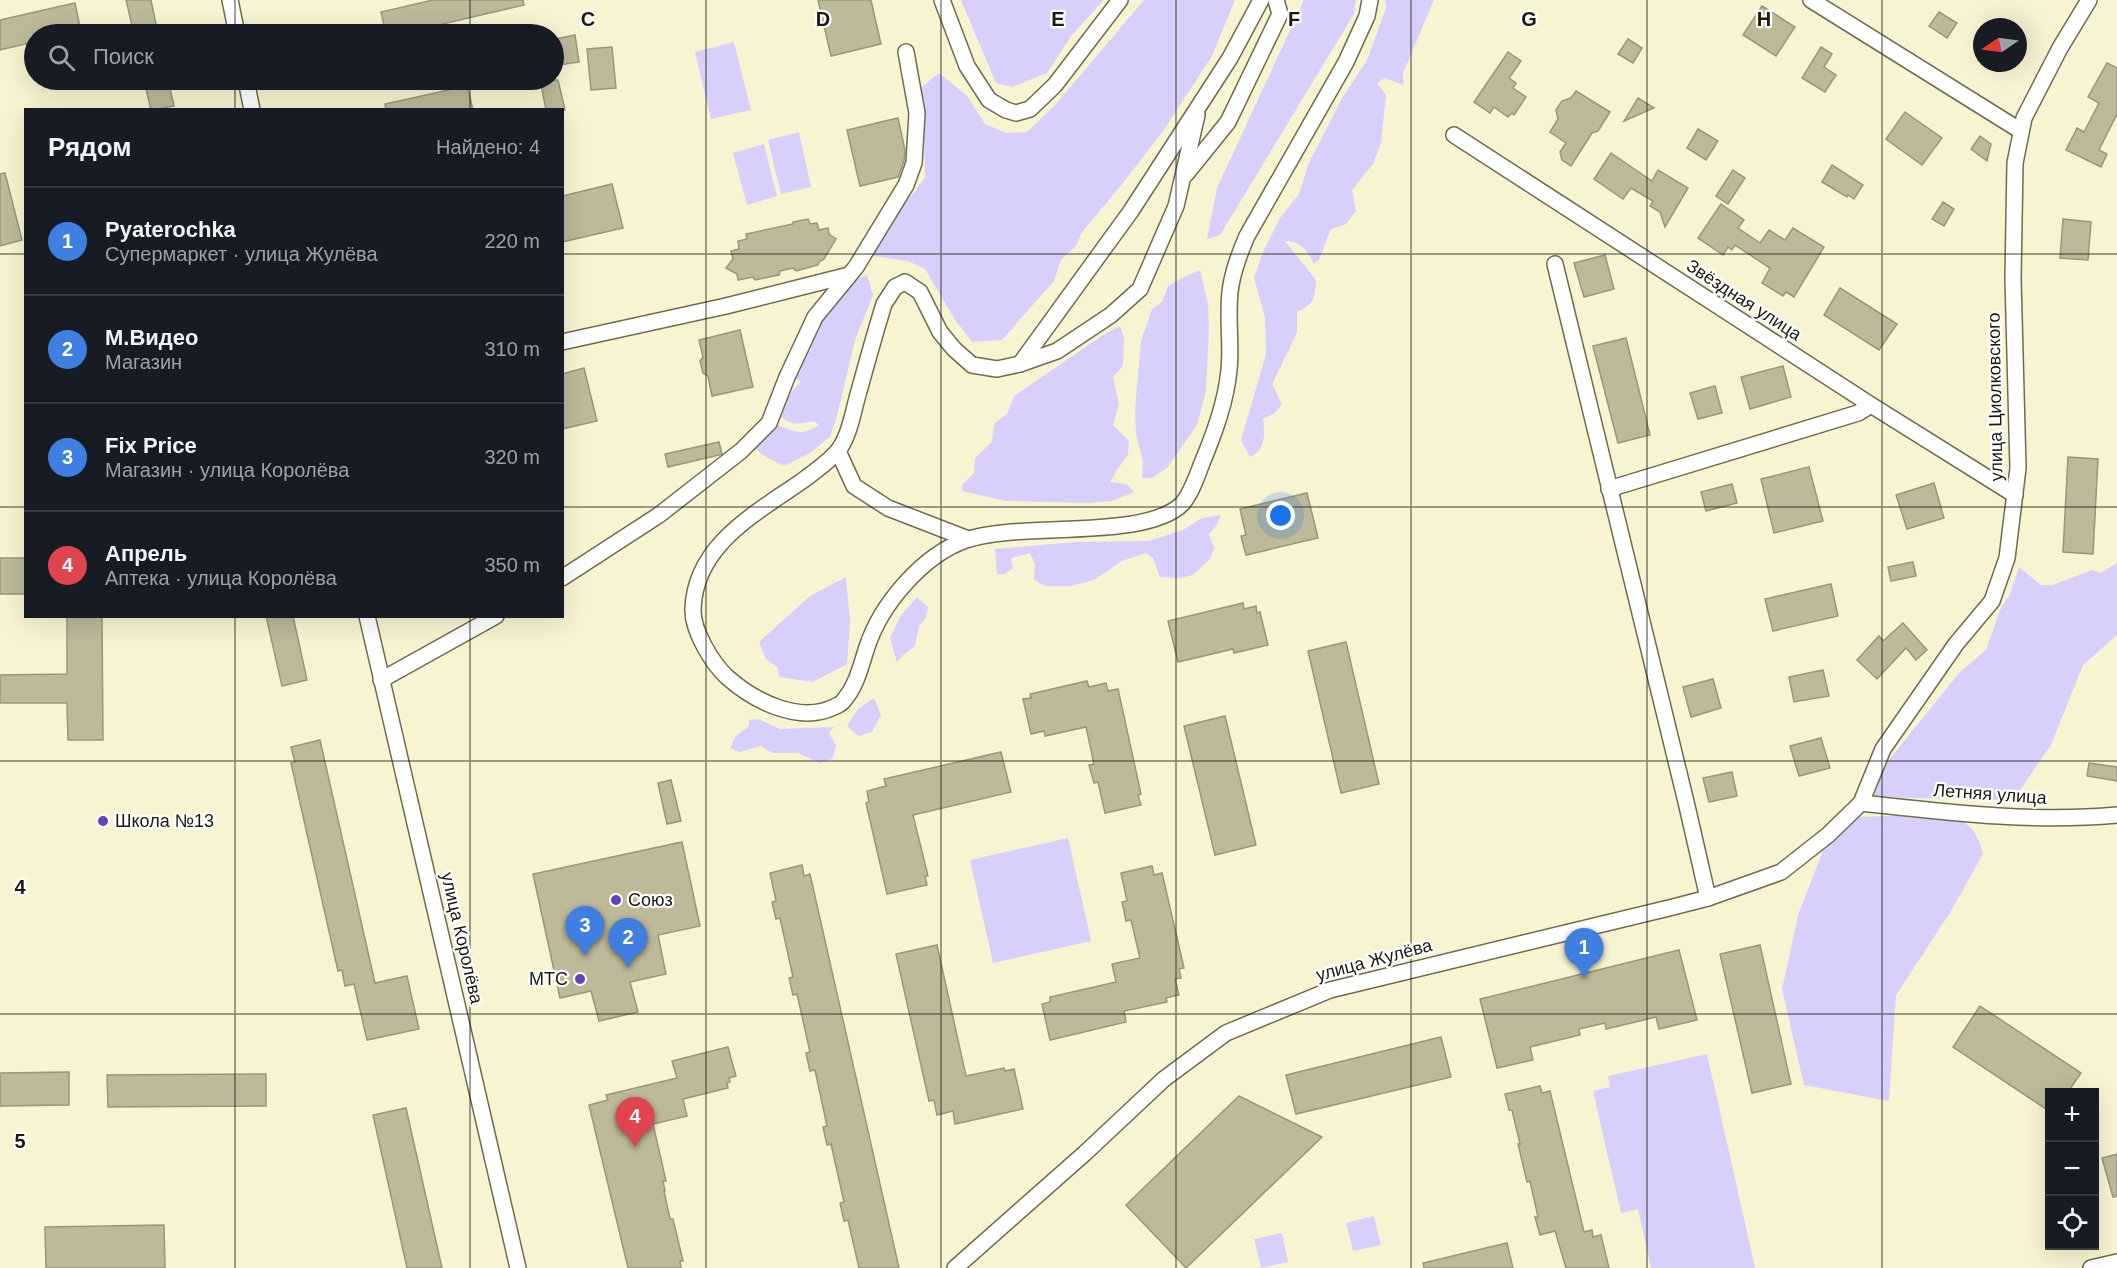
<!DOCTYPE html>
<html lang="ru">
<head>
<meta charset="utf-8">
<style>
	body { margin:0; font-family:Arial,sans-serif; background:#242831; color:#f1f3f6 }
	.controls { position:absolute; right:18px; bottom:18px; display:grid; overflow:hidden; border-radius:0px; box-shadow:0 6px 24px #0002 }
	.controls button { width:54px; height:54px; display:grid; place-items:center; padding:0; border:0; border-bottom:2px solid #363941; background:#171b24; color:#f1f3f6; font:30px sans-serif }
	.compass { position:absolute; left:1973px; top:18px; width:54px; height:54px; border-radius:50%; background:#171b24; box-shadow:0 6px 24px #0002; rotate:257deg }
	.you { position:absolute; left:1281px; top:516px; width:21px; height:21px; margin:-15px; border:4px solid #fff; border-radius:50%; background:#1a73e8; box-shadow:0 0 0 9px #1a73e833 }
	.badge { display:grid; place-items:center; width:39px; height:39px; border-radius:50%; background:#b3a2da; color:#fff; font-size:20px; font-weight:700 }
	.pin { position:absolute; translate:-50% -50px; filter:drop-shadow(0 2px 3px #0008) }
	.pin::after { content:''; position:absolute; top:32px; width:21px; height:18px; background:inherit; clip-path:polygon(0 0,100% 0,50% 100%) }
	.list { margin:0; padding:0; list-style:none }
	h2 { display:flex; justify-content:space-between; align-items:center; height:78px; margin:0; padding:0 24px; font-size:26px }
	h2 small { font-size:20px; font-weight:400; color:#9ea1a6 }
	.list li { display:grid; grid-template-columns:39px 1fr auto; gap:18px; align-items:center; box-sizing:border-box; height:108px; padding:0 24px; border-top:2px solid #363941 }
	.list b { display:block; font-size:22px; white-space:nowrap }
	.list p { margin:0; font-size:20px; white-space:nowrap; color:#9ea1a6 }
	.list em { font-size:20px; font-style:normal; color:#9ea1a6 }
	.icon { flex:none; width:33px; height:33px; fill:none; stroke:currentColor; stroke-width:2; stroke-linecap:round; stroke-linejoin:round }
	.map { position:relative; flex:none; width:2117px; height:1268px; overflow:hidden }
	.search { position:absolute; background:#171b24; box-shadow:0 6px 24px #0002; left:24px; top:24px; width:540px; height:66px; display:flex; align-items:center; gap:15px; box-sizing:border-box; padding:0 21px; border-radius:33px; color:#9ea1a6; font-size:22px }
	.panel { position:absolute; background:#171b24; box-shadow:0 6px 24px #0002; left:24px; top:108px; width:540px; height:510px; border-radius:0px }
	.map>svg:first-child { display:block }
	.green { fill:#d9cffc }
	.building { fill:#bdb999; stroke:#9a9677; stroke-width:1.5 }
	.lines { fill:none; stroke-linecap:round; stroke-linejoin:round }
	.minor-casing { stroke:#6f6b4d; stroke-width:18 }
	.minor { stroke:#fff; stroke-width:15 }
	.grid { fill:none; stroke:#1c1a0e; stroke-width:1.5; stroke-opacity:0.55 }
	.poi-dot { fill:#683fb7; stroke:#fff; stroke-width:2 }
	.labels { text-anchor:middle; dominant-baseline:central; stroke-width:4.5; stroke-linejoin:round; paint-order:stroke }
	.street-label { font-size:18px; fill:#1c1a0e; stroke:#fff }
	.poi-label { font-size:18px; fill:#1c1a0e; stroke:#fff; text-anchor:start }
	.grid-label { font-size:20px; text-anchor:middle; font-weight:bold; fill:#1c1a0e; stroke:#fff; stroke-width:4.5; stroke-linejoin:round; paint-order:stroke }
</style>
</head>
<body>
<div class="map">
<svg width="2117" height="1268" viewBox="0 0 2117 1268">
	<rect width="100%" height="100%" fill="#f8f4d2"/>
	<g class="green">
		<polygon points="961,0 1104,0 1071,36 1047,73 1012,87 996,83"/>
		<polygon points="1144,0 1235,0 1212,56 1163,131 1119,188 1082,232 1076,246 1061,260 1054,281 1002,340 972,342 954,318 925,269 908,261 867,255 897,209 914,193 925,177 924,135 919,112 918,94 924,85 939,73 967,96 985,124 1006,133 1027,132 1055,105"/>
		<polygon points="1304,0 1356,0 1354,14 1220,235 1207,239 1217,188"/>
		<path d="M1385,0H1434L1403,73V85L1385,78L1377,83L1386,95L1381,143L1373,164L1352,190L1356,211L1346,224L1331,229L1319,260L1314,264C1307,250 1301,241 1285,241L1316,280C1315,299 1314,304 1297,312V333L1272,384L1282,404L1275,413L1263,419C1265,435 1266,449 1250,457L1241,440L1266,354L1265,317L1254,278L1263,252L1280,218L1299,194L1308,165L1342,98L1367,60L1386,8Z"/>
		<polygon points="734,42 751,110 711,119 695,52"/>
		<polygon points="799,132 811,187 781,194 768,140"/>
		<polygon points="764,144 777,196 747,205 733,153"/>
		<polygon points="1200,270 1208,304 1209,328 1206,391 1197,425 1167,468 1152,478 1142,478 1143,461 1136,434 1135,409 1141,341 1152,309 1162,302 1168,286 1182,278"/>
		<path d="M867,275L873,295L855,340L837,416L830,437L810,453L784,466L766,457L754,448L765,435L778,425C795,432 803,436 819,425L814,421C801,424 792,426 781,417C783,402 790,392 801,382L792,376L796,355L811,351L812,334L838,287Z"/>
		<polygon points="1120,326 1124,337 1123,366 1113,377 1119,404 1113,425 1129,441 1128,455 1119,467 1110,482 1127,484 1134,492 1112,501 1088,503 1006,501 962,491 963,484 974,473 975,458 992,442 994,424 1007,414 1014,396 1103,335"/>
		<polygon points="1221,515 1216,526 1209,534 1214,548 1210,559 1193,575 1180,578 1160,577 1153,558 1146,553 1122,561 1094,580 1071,586 1045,586 1034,580 1035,564 1030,553 1011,558 1013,568 1005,574 997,574 995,549 1075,542 1149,541 1183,530 1202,518"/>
		<polygon points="2117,563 2117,635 2083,665 2051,745 2018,793 1998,800 1874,797 1884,766 1959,673 1986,650 2000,610 2010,594 2019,567 2041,585 2053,585 2092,570 2101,573"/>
		<polygon points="846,577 850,622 847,664 813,682 779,677 778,668 766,659 759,642 810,596"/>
		<polygon points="917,597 928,607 926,618 919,626 915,646 903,655 897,662 890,638 900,617"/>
		<polygon points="874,698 881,715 872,732 859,736 847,726 858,709"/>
		<polygon points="758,719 780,729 834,727 829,733 836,746 832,759 820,763 798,753 772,753 761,746 739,752 730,748 736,736 749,726 749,720"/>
		<path d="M1857,817C1881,817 1946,812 1965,823C1976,830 1980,843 1983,854L1951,911L1896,995L1889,1101L1804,1085L1782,989L1799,912L1827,841L1838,827Z"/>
		<polygon points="1068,838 1091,941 993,963 970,860"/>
		<polygon points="1707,1054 1755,1268 1651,1268 1638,1209 1621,1213 1593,1091 1610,1087 1608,1076"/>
		<polygon points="1374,1216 1381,1245 1353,1251 1346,1223"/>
		<polygon points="1282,1233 1288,1262 1261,1268 1254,1239"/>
	</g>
	<g class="building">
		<polygon points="126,0 151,0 158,34 134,34"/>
		<polygon points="433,0 523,0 524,5 400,34 386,34 381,12"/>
		<polygon points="818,0 871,0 881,44 831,56"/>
		<polygon points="75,3 81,32 68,34 34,34 34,42 0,50 0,20"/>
		<polygon points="1762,6 1795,27 1776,56 1743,35"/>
		<polygon points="1939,12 1957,23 1947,38 1929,26"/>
		<polygon points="575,35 579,62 560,65 555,39"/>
		<polygon points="1628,39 1642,48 1633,63 1618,54"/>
		<polygon points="612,47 616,88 591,90 587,49"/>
		<polygon points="1821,47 1832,54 1824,67 1836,75 1825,92 1802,78"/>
		<polygon points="1508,52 1521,61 1509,78 1516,83 1513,88 1526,97 1514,115 1512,113 1508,117 1494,107 1490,113 1474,102"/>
		<polygon points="2107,63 2117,68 2117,114 2099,150 2107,154 2101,167 2066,150 2077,128 2084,132 2099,103 2088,97"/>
		<polygon points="144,80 168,80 174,106 151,110"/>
		<polygon points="540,80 558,80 565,110 546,110"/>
		<polygon points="467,86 473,110 386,110 385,104"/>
		<polygon points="1576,91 1610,112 1598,131 1592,133 1571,166 1562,160 1560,152 1566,143 1550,132 1558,119 1556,110 1562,101 1571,98"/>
		<polygon points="1638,98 1654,108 1624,121"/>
		<polygon points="1905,112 1942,138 1922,165 1886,139"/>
		<polygon points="898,118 905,150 904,161 898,177 860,186 847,130"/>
		<polygon points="1698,129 1718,141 1706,160 1687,148"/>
		<polygon points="1980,136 1991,144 1987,161 1971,149"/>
		<polygon points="1611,153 1652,181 1658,170 1688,188 1665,227 1660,212 1650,206 1653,201 1631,188 1623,199 1594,179"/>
		<polygon points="1832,165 1863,185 1854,199 1848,195 1847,197 1822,182"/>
		<polygon points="1733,170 1745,178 1728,204 1716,196"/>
		<polygon points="5,173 22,240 0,246 0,174"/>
		<polygon points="612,184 623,228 562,242 562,196"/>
		<polygon points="1943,202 1954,209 1944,226 1932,219"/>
		<polygon points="1721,204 1744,220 1738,228 1760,243 1769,230 1785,240 1793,228 1824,247 1794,297 1786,292 1783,296 1762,283 1770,268 1735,245 1732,250 1728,247 1723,255 1698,238"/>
		<polygon points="808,219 810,224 817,223 819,230 828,228 829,234 836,239 824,259 819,262 818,265 796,271 793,268 780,271 779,275 755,280 753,277 738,280 737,274 726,268 733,259 731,251 739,249 738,241 747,239 746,234 793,224 793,222"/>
		<polygon points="2063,219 2091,222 2088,260 2060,258"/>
		<polygon points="1605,255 1614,289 1584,297 1574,263"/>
		<polygon points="1840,288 1897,324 1879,350 1824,315"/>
		<polygon points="740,330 753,387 712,396 708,376 703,373 700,361 703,357 699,340"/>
		<polygon points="1626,338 1650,435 1618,443 1593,346"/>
		<polygon points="1783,366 1791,397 1750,409 1741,377"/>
		<polygon points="584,368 597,421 562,429 562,374"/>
		<polygon points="1715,386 1722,413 1698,419 1690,393"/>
		<polygon points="719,442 722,454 719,455 668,467 665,454"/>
		<polygon points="2068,457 2098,459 2093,554 2063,552"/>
		<polygon points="1809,467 1823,521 1774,533 1761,479"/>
		<polygon points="1934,483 1944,518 1907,529 1896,495"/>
		<polygon points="1732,484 1737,503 1706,511 1701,492"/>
		<polygon points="1307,493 1318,538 1246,555 1241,536 1246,535 1240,509"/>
		<rect x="0" y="558" width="26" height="36"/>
		<polygon points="1913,562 1916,576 1891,581 1888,567"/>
		<polygon points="1831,584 1838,616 1773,631 1765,599"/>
		<polygon points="1243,603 1244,609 1256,606 1257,613 1260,612 1268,645 1234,653 1233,649 1178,662 1168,621"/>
		<polygon points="67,616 102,616 103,740 68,740 67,703 0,703 0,675 67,674"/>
		<polygon points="266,616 293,616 307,680 282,686"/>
		<polygon points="1903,623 1927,650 1916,660 1906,648 1877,679 1857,660 1879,636 1883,641"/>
		<polygon points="1346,642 1379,784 1341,793 1308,651"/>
		<polygon points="1823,670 1829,696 1794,702 1789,677"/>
		<polygon points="1713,679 1721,708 1691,717 1683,687"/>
		<polygon points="1087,681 1089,687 1106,683 1108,691 1118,689 1141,794 1138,795 1141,805 1105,813 1098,782 1094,783 1089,765 1094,764 1086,727 1045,736 1044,731 1031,734 1023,699 1031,698 1030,694"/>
		<polygon points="1225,716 1256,845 1215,855 1184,726"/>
		<polygon points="1821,738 1830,768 1799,776 1790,746"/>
		<polygon points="320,740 375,983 407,976 419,1029 367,1040 354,984 345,986 342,970 338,971 291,763 295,762 291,747"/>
		<polygon points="1001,752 1011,792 913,815 928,876 925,876 927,885 887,894 866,803 869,802 867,791 886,786 884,779"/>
		<polygon points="2089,763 2117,767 2117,781 2087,776"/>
		<polygon points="1732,772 1737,796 1709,802 1703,778"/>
		<polygon points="671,780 681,821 667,824 658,783"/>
		<polygon points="682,842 700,926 658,935 666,974 630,982 638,1012 599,1021 591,991 560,998 533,874"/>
		<polygon points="802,865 804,876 810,874 899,1268 859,1268 848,1220 844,1221 840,1203 844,1202 831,1144 827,1145 823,1127 827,1126 815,1070 810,1071 806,1053 810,1052 797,994 793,995 789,978 793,977 780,918 776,919 772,902 776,901 770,873"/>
		<polygon points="1152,866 1154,875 1162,873 1184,968 1179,969 1181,978 1175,979 1179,995 1166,998 1167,1002 1124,1011 1126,1022 1050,1040 1042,1004 1050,1002 1050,997 1116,982 1112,964 1140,958 1131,920 1126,921 1124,911 1122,902 1127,901 1121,873"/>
		<polygon points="937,945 966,1076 1004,1068 1005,1071 1014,1069 1023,1109 955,1124 953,1111 937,1115 934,1100 929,1101 896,954"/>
		<polygon points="1760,945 1791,1084 1752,1093 1720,954"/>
		<polygon points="1679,950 1697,1020 1659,1029 1656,1017 1606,1029 1605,1023 1579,1029 1580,1035 1530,1047 1533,1060 1497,1068 1480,999"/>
		<polygon points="1980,1006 2081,1073 2068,1092 2049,1092 2049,1111 1953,1047"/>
		<polygon points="1441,1037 1451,1077 1296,1114 1286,1075"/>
		<polygon points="728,1047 736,1076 729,1078 730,1082 727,1083 728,1088 683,1099 687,1116 653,1124 666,1181 663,1181 665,1191 664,1191 670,1219 673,1219 683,1261 680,1261 681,1268 628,1268 589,1105 608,1100 606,1095 677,1078 672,1061"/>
		<polygon points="69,1072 69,1105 0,1106 0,1073"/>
		<polygon points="266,1074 266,1106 108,1107 107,1075"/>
		<polygon points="1540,1086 1542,1093 1550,1091 1584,1232 1592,1230 1593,1237 1601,1235 1609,1268 1566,1268 1555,1231 1540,1235 1535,1217 1538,1217 1530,1181 1527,1182 1518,1144 1520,1144 1512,1110 1509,1110 1505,1094"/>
		<polygon points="1239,1096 1322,1137 1186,1268 1126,1205"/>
		<polygon points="406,1108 442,1268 407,1268 373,1115"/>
		<polygon points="2117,1154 2117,1196 2113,1197 2102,1158"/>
		<polygon points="164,1225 165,1268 46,1268 45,1227"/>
		<polygon points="1507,1243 1513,1268 1424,1268 1423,1263"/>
	</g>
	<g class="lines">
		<g class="minor-casing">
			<g id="minor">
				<polyline points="230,0 237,34"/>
				<polyline points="942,0 967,66 989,100 1006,110 1016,113 1030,109 1055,85 1120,0"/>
				<path d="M1261,0L1230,58L1131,211L1020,364L997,369L972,365L954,349L940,332L920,292L905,282L895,287L884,304C875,333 867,362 859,391C853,411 850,436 837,452C827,463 813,473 802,481C755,514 695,545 693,609C692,630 712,663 727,677C754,701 799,724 834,707C838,705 842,704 844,700C857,685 861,665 867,647C881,604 923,555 966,540C1020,521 1144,541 1182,504C1191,494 1197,476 1202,463C1214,434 1226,402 1229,370C1232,343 1226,312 1231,285C1234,268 1240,252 1247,236L1346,62L1367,16L1370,0"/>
				<polyline points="1811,0 2021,131"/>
				<polyline points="246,80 252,110"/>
				<polyline points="1454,135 1871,405 2015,495"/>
				<polyline points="1186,174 1228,122 1280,14 1276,0"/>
				<polyline points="1555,264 1687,806 1708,898"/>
				<polyline points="562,342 726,306 849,275"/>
				<polyline points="1020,364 1057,351 1111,315 1140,289 1176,206 1197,115"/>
				<polyline points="838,451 854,486 888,508 968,539"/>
				<polyline points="1609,489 1858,413 1871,405"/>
				<polyline points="562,578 659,515 741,451 769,423 787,377 815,317 856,267 906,185 914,163 917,113 906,52"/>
				<polyline points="367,616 518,1268"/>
				<polyline points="381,680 496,616"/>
				<path d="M1861,803C1945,812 2032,823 2117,815"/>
				<polyline points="955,1268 1084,1154 1164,1079 1226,1033 1330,990 1669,908 1708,898 1781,872 1828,835 1861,803 1883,749 1956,644 1992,601 2007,558 2018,468 2013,279 2015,163 2024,118 2060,48 2089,0"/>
				<polyline points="2091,1268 2117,1262"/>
			</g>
		</g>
		<use href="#minor" class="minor"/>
	</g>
	<path class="grid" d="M235,0V34M470,0V34M706,0V1268M941,0V1268M1176,0V1268M1411,0V1268M1647,0V1268M1882,0V1268M235,80V110M470,80V110M0,254H26M562,254H2117M0,507H26M562,507H2117M235,616V1268M470,616V1268M0,761H2117M0,1014H2117"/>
	<g class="poi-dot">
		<circle cx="103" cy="821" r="6"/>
		<circle cx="616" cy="900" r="6"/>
		<circle cx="580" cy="979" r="6"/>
	</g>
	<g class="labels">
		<g class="street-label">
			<text transform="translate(1744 300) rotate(33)">Звёздная улица</text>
			<text transform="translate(1995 397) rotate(-91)">улица Циолковского</text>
			<text transform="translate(1990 794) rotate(4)">Летняя улица</text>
			<text transform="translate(462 938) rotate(77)">улица Королёва</text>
			<text transform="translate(1374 960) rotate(-15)">улица Жулёва</text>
		</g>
		<g class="poi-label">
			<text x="115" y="821">Школа №13</text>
			<text x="628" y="900">Союз</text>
			<text x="568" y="979" text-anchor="end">МТС</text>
		</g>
	</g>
	<g class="grid-label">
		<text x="588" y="26">C</text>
		<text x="823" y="26">D</text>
		<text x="1058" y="26">E</text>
		<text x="1294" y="26">F</text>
		<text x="1529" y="26">G</text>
		<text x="1764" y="26">H</text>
		<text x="20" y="894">4</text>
		<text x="20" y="1148">5</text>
	</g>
</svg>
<div class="controls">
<button>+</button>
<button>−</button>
<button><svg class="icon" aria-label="locate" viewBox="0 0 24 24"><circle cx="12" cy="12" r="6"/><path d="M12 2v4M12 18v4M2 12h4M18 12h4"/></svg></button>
</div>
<svg class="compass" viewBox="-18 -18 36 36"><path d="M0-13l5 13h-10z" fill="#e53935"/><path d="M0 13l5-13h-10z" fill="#9ea1a6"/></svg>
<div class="you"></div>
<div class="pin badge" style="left:1584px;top:978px;background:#3f7fe0">1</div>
<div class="pin badge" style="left:628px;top:968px;background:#3f7fe0">2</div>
<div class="pin badge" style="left:585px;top:956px;background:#3f7fe0">3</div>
<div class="pin badge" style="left:635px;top:1147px;background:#e0444e">4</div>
<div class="search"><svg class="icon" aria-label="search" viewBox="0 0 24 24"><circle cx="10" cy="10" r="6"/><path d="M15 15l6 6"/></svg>Поиск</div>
<section class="panel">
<h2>Рядом<small>Найдено: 4</small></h2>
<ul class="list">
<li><span class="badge" style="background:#3f7fe0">1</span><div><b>Pyaterochka</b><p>Супермаркет · улица Жулёва</p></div><em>220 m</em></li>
<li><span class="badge" style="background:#3f7fe0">2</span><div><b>М.Видео</b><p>Магазин</p></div><em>310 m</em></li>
<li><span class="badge" style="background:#3f7fe0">3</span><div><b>Fix Price</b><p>Магазин · улица Королёва</p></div><em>320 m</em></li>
<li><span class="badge" style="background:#e0444e">4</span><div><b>Апрель</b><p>Аптека · улица Королёва</p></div><em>350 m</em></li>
</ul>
</section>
</div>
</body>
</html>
